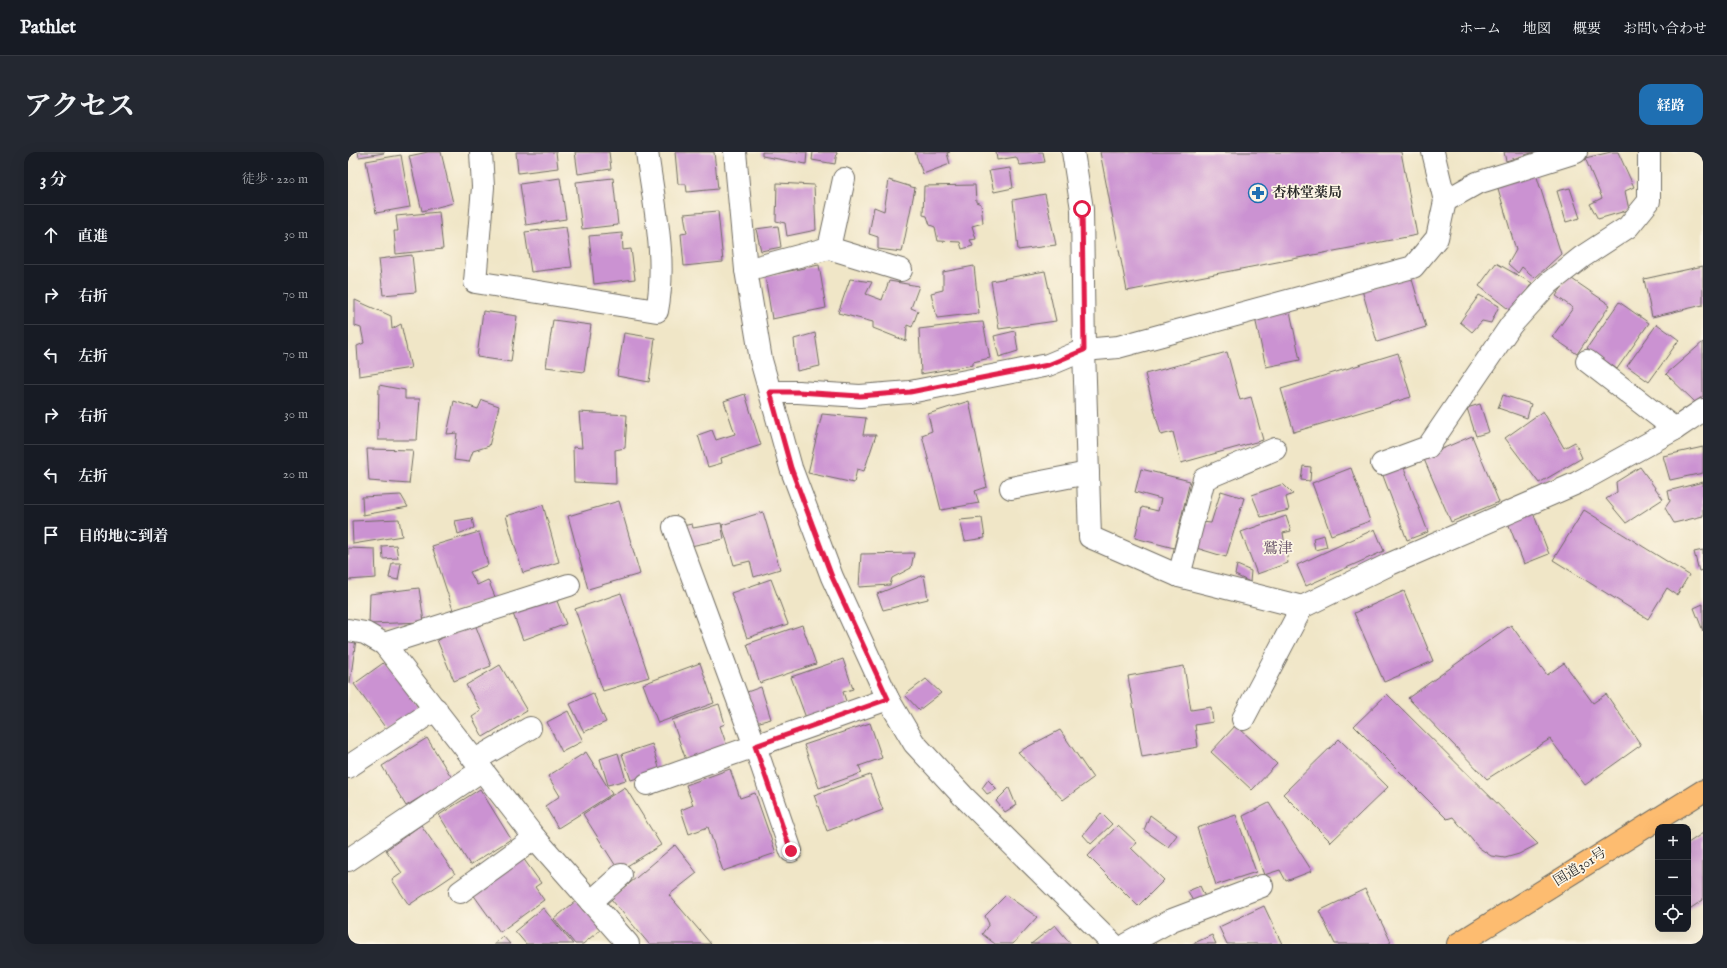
<!DOCTYPE html>
<html lang="ja">
<head>
<meta charset="utf-8">
<style>
	body { margin:0; font-family:"IM FELL English","Noto Serif JP",serif; background:#242831; color:#f1f3f6 }
	.controls { position:absolute; right:12px; bottom:12px; display:grid; overflow:hidden; border-radius:8px; box-shadow:0 4px 16px #0002 }
	.controls button { width:36px; height:36px; display:grid; place-items:center; padding:0; border:0; border-bottom:1px solid #363941; background:#171b24; color:#f1f3f6; font:20px sans-serif }
	.stop { position:absolute; width:12px; height:12px; margin:-9px; border:3px solid #e11d48; border-radius:50%; background:#fff }
	.stop.end { background:#e11d48; border-color:#fff; box-shadow:0 1px 4px #0008 }
	.list { margin:0; padding:0; list-style:none }
	h2 { display:flex; justify-content:space-between; align-items:center; height:52px; margin:0; padding:0 16px; font-size:17px }
	h2 small { font-size:13px; font-weight:400; color:#9ea1a6 }
	.list li { display:grid; grid-template-columns:26px 1fr auto; gap:12px; align-items:center; box-sizing:border-box; height:60px; padding:0 16px; border-top:1px solid #363941 }
	.list b { display:block; font-size:15px; white-space:nowrap }
	.list em { font-size:13px; font-style:normal; color:#9ea1a6 }
	.icon { flex:none; width:22px; height:22px; fill:none; stroke:currentColor; stroke-width:2; stroke-linecap:round; stroke-linejoin:round }
	.map { position:relative; flex:none; width:1355px; height:792px; overflow:hidden; border-radius:12px }
	header { display:flex; align-items:center; gap:24px; box-sizing:border-box; height:56px; padding:0 20px; background:#171b24; border-bottom:1px solid #363941 }
	header strong { font-size:19px }
	nav { display:flex; gap:22px; margin-inline-start:auto; font-size:14px }
	.intro { display:flex; align-items:center; justify-content:space-between; box-sizing:border-box; height:96px; padding:0 24px }
	h1 { margin:0; font-size:28px }
	.button { padding:10px 18px; border-radius:12px; background:#1f6fb2; color:#fff; font-size:14px; font-weight:700 }
	main { display:flex; gap:24px; padding:0 24px }
	aside { flex:1; background:#171b24; border-radius:12px; box-shadow:0 4px 16px #0002 }
	.map>svg:first-child { display:block }
	.building { fill:#cb92d2 }
	.lines { fill:none; stroke-linecap:round; stroke-linejoin:round }
	.minor-casing { stroke:#706c62; stroke-width:24 }
	.highway-casing { stroke:#706c62; stroke-width:24 }
	.minor { stroke:#fff; stroke-width:22 }
	.highway { stroke:#fdbc70; stroke-width:22 }
	.route { stroke:#e11d48; stroke-width:5 }
	.labels { text-anchor:middle; dominant-baseline:central; stroke-width:3.5; stroke-linejoin:round; paint-order:stroke }
	.poi-label { font-size:14px; font-weight:bold; fill:#2b2b2b; stroke:#fcf5e5; text-anchor:start }
	.street-label { font-size:14px; fill:#2b2b2b; stroke:#fcf5e5 }
	.neighbourhood-label { font-size:15px; fill:#634f65; stroke:#fcf5e5 }
</style>
</head>
<body>
<header>
<strong>Pathlet</strong>
<nav><a>ホーム</a><a>地図</a><a>概要</a><a>お問い合わせ</a></nav>
</header>
<div class="intro"><h1>アクセス</h1><a class="button">経路</a></div>
<main>
<aside>
<h2>3 分<small>徒歩 · 220 m</small></h2>
<ul class="list">
<li><svg class="icon" aria-label="ahead" viewBox="0 0 24 24"><path d="M12 20V5M6 11l6-6 6 6"/></svg><div><b>直進</b></div><em>30 m</em></li>
<li><svg class="icon" aria-label="right" viewBox="0 0 24 24"><path d="M7 20v-9h11M14 6l5 5-5 5"/></svg><div><b>右折</b></div><em>70 m</em></li>
<li><svg class="icon" aria-label="left" viewBox="0 0 24 24"><path d="M17 20v-9H6M10 6l-5 5 5 5"/></svg><div><b>左折</b></div><em>70 m</em></li>
<li><svg class="icon" aria-label="right" viewBox="0 0 24 24"><path d="M7 20v-9h11M14 6l5 5-5 5"/></svg><div><b>右折</b></div><em>30 m</em></li>
<li><svg class="icon" aria-label="left" viewBox="0 0 24 24"><path d="M17 20v-9H6M10 6l-5 5 5 5"/></svg><div><b>左折</b></div><em>20 m</em></li>
<li><svg class="icon" aria-label="arrive" viewBox="0 0 24 24"><path d="M6 21V4h12l-3 4 3 4H6"/></svg><div><b>目的地に到着</b></div></li>
</ul>
</aside>
<div class="map">
<svg width="1355" height="792" viewBox="0 0 1355 792">
	<rect width="100%" height="100%" fill="#fcf5e5"/>
	<filter id="ink" filterUnits="userSpaceOnUse"><feTurbulence type="fractalNoise" baseFrequency=".025" numOctaves="2"/><feDisplacementMap in="SourceGraphic" scale="8" xChannelSelector="R" yChannelSelector="G"/><feConvolveMatrix kernelMatrix="1 2 1 2 8 2 1 2 1" color-interpolation-filters="sRGB"/></filter>
	<filter id="wash" filterUnits="userSpaceOnUse"><feTurbulence type="fractalNoise" baseFrequency=".012" numOctaves="4" result="noise"/><feDisplacementMap in="SourceGraphic" scale="16" xChannelSelector="R" yChannelSelector="G"/><feGaussianBlur stdDeviation="0.9" result="paint"/><feColorMatrix in="noise" values="0 0 0 0 0 0 0 0 0 0 0 0 0 0 0 0 0 1.4 0 .05"/><feComposite in="paint" operator="in"/></filter>
	<g filter="url(#wash)">
		<rect width="100%" height="100%" fill="#f0e6c7"/>
		<g id="blocks">
			<g class="building">
				<polygon points="10,0 36,0 36,1 11,5"/>
				<polygon points="80,0 93,0 105,51 74,59 61,4"/>
				<polygon points="168,0 208,0 210,16 170,21"/>
				<polygon points="227,0 261,0 263,17 230,22"/>
				<polygon points="327,0 366,0 370,37 339,40 338,32 330,32"/>
				<polygon points="414,0 459,0 458,12 414,4"/>
				<polygon points="465,0 489,0 487,12 464,8"/>
				<polygon points="567,0 602,0 599,1 602,12 575,22"/>
				<polygon points="648,0 695,0 697,10 672,13 668,5 649,8"/>
				<polygon points="752,0 1053,0 1069,83 779,139"/>
				<polygon points="1156,0 1187,0 1158,9"/>
				<polygon points="1263,0 1270,0 1286,35 1277,39 1281,58 1250,67 1242,52 1254,46 1237,6"/>
				<polygon points="53,3 62,55 28,61 18,9"/>
				<polygon points="662,16 665,36 646,40 641,19"/>
				<polygon points="1188,22 1213,102 1187,126 1174,115 1170,121 1160,112 1168,98 1149,33"/>
				<polygon points="212,26 218,67 178,73 172,32"/>
				<polygon points="265,26 270,73 234,77 228,30"/>
				<polygon points="541,28 567,36 554,100 530,97 530,85 521,82 526,55 536,59"/>
				<polygon points="429,31 466,33 468,78 439,84 437,71 428,69"/>
				<polygon points="627,33 628,50 633,52 635,71 624,74 628,87 622,88 625,94 614,97 612,90 590,89 587,75 582,73 579,64 575,63 576,34"/>
				<polygon points="1222,36 1232,66 1218,70 1209,39"/>
				<polygon points="697,42 708,93 670,98 665,48"/>
				<polygon points="370,59 375,110 336,114 333,82 339,81 336,62"/>
				<polygon points="91,60 95,97 48,102 46,79 50,79 48,64"/>
				<polygon points="430,74 433,95 413,99 408,77"/>
				<polygon points="218,75 224,115 183,120 177,80"/>
				<polygon points="274,81 275,98 283,97 287,127 246,132 241,84"/>
				<polygon points="64,103 68,140 35,143 31,107"/>
				<polygon points="1148,111 1184,131 1164,160 1131,134"/>
				<polygon points="471,113 478,156 424,167 417,124"/>
				<polygon points="626,114 631,161 589,166 583,141 595,138 595,120"/>
				<polygon points="1355,114 1355,153 1304,165 1296,127"/>
				<polygon points="697,119 708,169 651,177 643,129"/>
				<polygon points="1063,124 1078,175 1029,190 1014,138"/>
				<polygon points="1221,125 1262,153 1229,202 1204,185 1225,156 1208,144"/>
				<polygon points="502,127 524,130 518,142 534,148 541,129 571,134 563,156 570,159 564,175 559,173 558,189 525,176 525,170 490,161"/>
				<polygon points="1131,143 1151,154 1143,171 1134,169 1124,180 1112,170"/>
				<polygon points="7,148 43,164 44,177 53,172 63,216 11,224 9,194 16,191 13,176 7,174"/>
				<polygon points="1271,150 1301,171 1269,217 1239,196"/>
				<polygon points="135,159 169,164 163,210 129,205"/>
				<polygon points="942,159 952,208 918,215 907,166"/>
				<polygon points="205,168 243,173 236,220 198,215"/>
				<polygon points="635,170 642,206 625,210 625,213 573,222 571,177 620,171"/>
				<polygon points="1309,172 1331,188 1301,230 1279,214"/>
				<polygon points="667,179 670,199 651,205 646,184"/>
				<polygon points="276,181 307,186 301,230 269,224"/>
				<polygon points="467,181 472,214 449,219 446,187"/>
				<polygon points="1355,190 1355,244 1347,250 1318,222"/>
				<polygon points="879,200 892,248 903,245 915,288 833,311 825,280 813,283 797,222"/>
				<polygon points="1050,201 1063,245 946,280 933,237"/>
				<polygon points="31,233 57,238 57,247 72,247 69,288 30,288"/>
				<polygon points="397,242 413,293 373,306 374,311 360,315 350,283 364,278 368,288 387,282 376,249"/>
				<polygon points="1155,243 1183,252 1179,266 1150,256"/>
				<polygon points="134,248 151,254 141,294 125,299 121,310 106,308 109,281 99,282 106,249 130,257"/>
				<polygon points="621,249 639,335 627,339 631,351 593,358 574,283 584,279 580,262"/>
				<polygon points="1132,252 1141,280 1128,284 1119,256"/>
				<polygon points="1195,259 1216,296 1227,290 1234,306 1191,331 1157,286"/>
				<polygon points="231,260 279,263 277,296 267,298 268,332 226,330 225,295 234,296"/>
				<polygon points="474,262 518,266 515,283 528,283 516,319 509,317 506,331 460,321"/>
				<polygon points="1124,284 1151,350 1103,370 1075,305"/>
				<polygon points="1355,295 1355,321 1322,328 1315,304"/>
				<polygon points="19,297 65,298 61,332 21,329"/>
				<polygon points="1055,313 1080,380 1059,388 1034,321"/>
				<polygon points="955,314 963,315 962,329 953,328"/>
				<polygon points="1292,315 1315,347 1278,371 1258,347 1269,340 1268,330"/>
				<polygon points="1003,316 1022,369 983,383 964,331"/>
				<polygon points="793,317 842,329 826,396 787,386 794,355 810,359 813,347 787,340"/>
				<polygon points="1355,330 1355,364 1326,371 1317,356 1322,349 1320,339"/>
				<polygon points="935,332 945,342 938,345 941,358 913,365 904,343"/>
				<polygon points="873,339 896,346 878,405 845,395 853,370 863,371"/>
				<polygon points="53,343 60,355 15,363 14,345"/>
				<polygon points="271,349 292,422 240,437 220,364"/>
				<polygon points="195,353 211,410 175,421 158,364"/>
				<polygon points="1184,358 1201,402 1176,412 1159,368"/>
				<polygon points="1236,358 1341,423 1329,443 1319,436 1300,467 1205,408"/>
				<polygon points="415,360 432,417 406,425 402,409 386,413 374,373"/>
				<polygon points="938,364 943,379 935,381 940,411 909,422 893,380"/>
				<polygon points="124,366 126,376 110,382 107,369"/>
				<polygon points="634,366 637,386 617,389 612,368"/>
				<polygon points="51,367 54,384 5,392 4,369"/>
				<polygon points="373,371 376,387 338,395 334,374 344,372 345,376"/>
				<polygon points="1027,377 1036,399 958,434 949,413"/>
				<polygon points="131,380 140,413 122,420 129,433 140,428 148,447 105,458 84,394"/>
				<polygon points="976,383 979,395 967,398 965,386"/>
				<polygon points="48,393 50,406 35,407 34,394"/>
				<polygon points="0,396 27,397 28,426 0,428"/>
				<polygon points="1355,398 1355,418 1351,419 1346,400"/>
				<polygon points="566,401 563,416 544,426 542,433 511,435 513,402"/>
				<polygon points="44,411 53,411 50,428 41,426"/>
				<polygon points="889,413 903,419 902,430 887,423"/>
				<polygon points="576,423 580,447 535,458 529,442"/>
				<polygon points="423,427 440,472 399,486 383,441"/>
				<polygon points="71,436 76,470 21,472 22,442"/>
				<polygon points="1056,439 1085,509 1036,530 1006,461"/>
				<polygon points="273,441 301,525 255,539 227,457"/>
				<polygon points="207,444 218,472 175,488 164,459"/>
				<polygon points="1355,452 1355,479 1346,456"/>
				<polygon points="127,472 143,514 106,529 89,488"/>
				<polygon points="454,473 468,512 412,531 399,492"/>
				<polygon points="1163,473 1199,523 1216,511 1245,551 1258,542 1293,593 1237,633 1202,587 1139,627 1060,546"/>
				<polygon points="0,486 8,487 2,531 0,531"/>
				<polygon points="495,507 505,537 495,540 499,552 458,566 443,525"/>
				<polygon points="38,509 70,555 39,578 6,532"/>
				<polygon points="352,511 366,551 310,571 295,532"/>
				<polygon points="152,513 179,559 135,585 124,565 133,559 118,533"/>
				<polygon points="836,514 843,558 863,555 865,570 847,573 850,595 794,605 780,524"/>
				<polygon points="578,527 593,541 571,558 557,543"/>
				<polygon points="413,535 423,567 408,571 399,540"/>
				<polygon points="245,541 258,570 236,580 222,552"/>
				<polygon points="1039,542 1190,692 1171,702 1157,706 1143,704 1130,695 1105,665 1099,667 1006,574"/>
				<polygon points="371,552 377,572 372,574 380,597 339,611 324,568"/>
				<polygon points="220,559 235,589 214,600 199,570"/>
				<polygon points="522,571 534,606 511,614 514,621 471,636 456,593"/>
				<polygon points="888,573 929,612 904,638 863,600"/>
				<polygon points="712,578 745,626 715,648 670,600"/>
				<polygon points="79,586 104,626 58,654 34,614"/>
				<polygon points="991,587 1040,635 983,690 935,642"/>
				<polygon points="304,592 312,619 283,628 274,602"/>
				<polygon points="238,600 264,642 210,676 197,654 212,644 200,624"/>
				<polygon points="270,601 278,628 260,633 252,607"/>
				<polygon points="382,617 392,646 407,641 428,701 375,719 360,675 341,682 333,658 345,653 338,633"/>
				<polygon points="522,623 535,658 479,679 466,643"/>
				<polygon points="640,628 649,637 639,642 634,636"/>
				<polygon points="277,635 313,693 271,719 235,662"/>
				<polygon points="661,636 668,653 657,660 648,649"/>
				<polygon points="132,637 163,687 122,713 91,663"/>
				<polygon points="921,651 964,719 938,729 932,718 916,723 895,664"/>
				<polygon points="753,661 764,672 743,692 735,683"/>
				<polygon points="802,663 829,683 820,695 796,678"/>
				<polygon points="888,663 908,720 868,733 849,676"/>
				<polygon points="73,673 107,722 61,753 44,728 54,721 38,698"/>
				<polygon points="770,673 789,691 783,696 816,728 790,754 740,704"/>
				<polygon points="1355,681 1355,748 1340,758 1340,691"/>
				<polygon points="327,693 349,721 321,743 363,792 301,792 263,747"/>
				<polygon points="172,702 193,731 187,735 196,748 152,780 122,738"/>
				<polygon points="852,734 858,747 846,752 840,739"/>
				<polygon points="1017,737 1043,790 1040,792 987,792 971,759"/>
				<polygon points="658,743 689,765 665,792 647,792 634,782 641,772 637,764"/>
				<polygon points="229,748 253,777 235,792 227,792 206,767"/>
				<polygon points="916,754 934,792 879,792 871,775"/>
				<polygon points="195,756 225,792 178,792 167,779"/>
				<polygon points="707,773 723,792 683,792"/>
				<polygon points="864,783 868,792 844,792"/>
				<polygon points="155,784 162,792 146,792"/>
			</g>
		</g>
	</g>
	<g filter="url(#ink)">
		<use href="#blocks" fill-opacity="0" stroke="#706c62" stroke-width="1"/>
		<g class="lines">
			<g class="minor-casing">
				<g id="minor">
					<path d="M133,0L135,35L127,130L309,159C319,107 306,53 299,0"/>
					<polyline points="387,0 398,118 413,208 443,316 484,425 540,547 566,591 615,644 765,792"/>
					<polyline points="725,0 734,57 736,198 742,385 831,424 954,455 1042,412 1229,331 1327,277 1355,258"/>
					<polyline points="1097,49 1129,31 1228,0"/>
					<polyline points="481,96 496,27"/>
					<polyline points="398,118 481,96 553,118"/>
					<polyline points="1239,209 1327,277"/>
					<polyline points="422,240 450,240 512,244 562,240 700,213 736,198 770,195 1065,115 1089,86 1097,49 1085,0"/>
					<polyline points="1034,312 1080,295 1163,173 1201,131 1234,105 1280,75 1301,49 1301,0"/>
					<polyline points="663,336 740,321"/>
					<polyline points="326,375 407,594 443,699"/>
					<polyline points="831,424 856,327 927,297"/>
					<polyline points="0,478 17,481 36,492 187,686 280,792"/>
					<polyline points="36,492 221,433"/>
					<polyline points="895,567 954,455"/>
					<polyline points="127,608 182,576"/>
					<polyline points="0,615 88,557"/>
					<polyline points="299,632 540,547"/>
					<polyline points="0,708 134,618"/>
					<polyline points="112,740 187,686"/>
					<polyline points="243,750 273,723"/>
					<polyline points="780,792 824,768 914,734"/>
				</g>
			</g>
			<g class="highway-casing">
				<polyline id="highway" points="1110,792 1355,639"/>
			</g>
			<use href="#minor" class="minor"/>
			<use href="#highway" class="highway"/>
		</g>
	</g>
	<g class="lines" filter="url(#ink)">
		<polyline class="route" points="443,699 407,594 540,547 484,425 443,316 422,240 450,240 512,244 562,240 700,213 736,198 734,57"/>
	</g>
	<defs>
		<g id="pharmacy-ring" transform="scale(1)"><circle r="9.5" fill="#fcf5e5" stroke="#1f6fb2" stroke-width="1.5"/><path d="M-2-6h4v4h4v4h-4v4h-4v-4h-4v-4h4Z" fill="#1f6fb2"/></g>
	</defs>
	<g fill-rule="evenodd">
		<use href="#pharmacy-ring" x="910" y="41"/>
	</g>
	<g class="labels">
		<g class="poi-label">
			<text x="924" y="41">杏林堂薬局</text>
		</g>
		<g class="street-label">
			<text transform="translate(1232 715) rotate(-32)">国道301号</text>
		</g>
		<g class="neighbourhood-label">
			<text x="930" y="396">鷲津</text>
		</g>
	</g>
</svg>
<div class="controls">
<button>+</button>
<button>−</button>
<button><svg class="icon" aria-label="locate" viewBox="0 0 24 24"><circle cx="12" cy="12" r="6"/><path d="M12 2v4M12 18v4M2 12h4M18 12h4"/></svg></button>
</div>
<div class="stop" style="left:734px;top:57px"></div>
<div class="stop end" style="left:443px;top:699px"></div>
</div>
</main>
</body>
</html>
